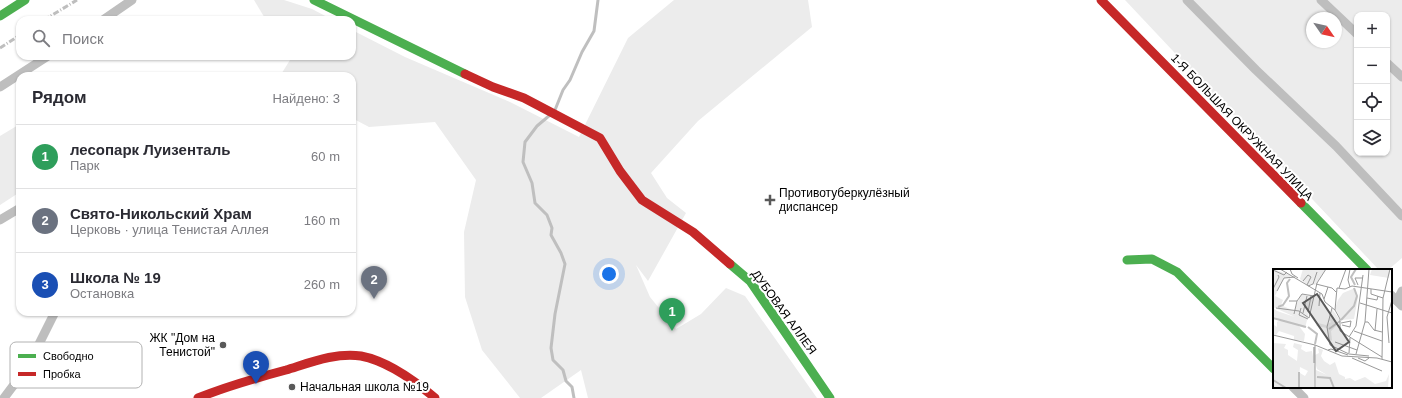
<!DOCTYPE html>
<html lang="ru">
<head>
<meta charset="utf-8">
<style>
	body { margin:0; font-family:Helvetica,sans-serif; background:#f7f7f7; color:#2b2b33 }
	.controls { position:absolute; right:12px; top:12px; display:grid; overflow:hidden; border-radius:8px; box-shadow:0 1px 3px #0004 }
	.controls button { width:36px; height:36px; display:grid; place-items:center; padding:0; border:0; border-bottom:1px solid #e1e1e2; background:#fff; color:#2b2b33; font:20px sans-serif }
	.compass { position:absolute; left:1306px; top:12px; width:36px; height:36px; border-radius:50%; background:#fff; box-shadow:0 1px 3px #0004; rotate:124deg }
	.you { position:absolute; left:609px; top:274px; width:14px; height:14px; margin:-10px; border:3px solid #fff; border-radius:50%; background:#1a73e8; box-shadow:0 0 0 6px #1a73e833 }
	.badge { display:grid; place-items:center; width:26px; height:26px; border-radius:50%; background:#2563eb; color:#fff; font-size:13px; font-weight:700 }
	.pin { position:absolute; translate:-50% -33px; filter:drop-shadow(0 1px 2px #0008) }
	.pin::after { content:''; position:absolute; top:21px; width:14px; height:12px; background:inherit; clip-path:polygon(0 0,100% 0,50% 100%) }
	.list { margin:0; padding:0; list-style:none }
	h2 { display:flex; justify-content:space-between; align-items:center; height:52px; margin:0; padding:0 16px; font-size:17px }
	h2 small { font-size:13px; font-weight:400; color:#7c7c81 }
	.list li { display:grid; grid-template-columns:26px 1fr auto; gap:12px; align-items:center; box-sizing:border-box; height:64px; padding:0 16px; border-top:1px solid #e1e1e2 }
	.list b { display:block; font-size:15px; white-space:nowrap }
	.list p { margin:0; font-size:13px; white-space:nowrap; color:#7c7c81 }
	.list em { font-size:13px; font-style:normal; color:#7c7c81 }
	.icon { flex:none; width:22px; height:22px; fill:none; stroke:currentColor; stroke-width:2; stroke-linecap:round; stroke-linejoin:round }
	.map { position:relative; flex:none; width:1402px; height:398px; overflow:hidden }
	.search { position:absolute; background:#fff; box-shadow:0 1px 3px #0004; left:16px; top:16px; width:340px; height:44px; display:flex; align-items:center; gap:10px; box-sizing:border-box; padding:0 14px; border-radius:12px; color:#7c7c81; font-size:15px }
	.panel { position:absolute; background:#fff; box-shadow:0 1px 3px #0004; left:16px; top:72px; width:340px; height:244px; border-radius:12px }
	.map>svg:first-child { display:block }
	.green { fill:#ececec; fill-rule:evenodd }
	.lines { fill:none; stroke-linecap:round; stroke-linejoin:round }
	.stream { stroke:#bfbfbf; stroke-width:3 }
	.street { stroke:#bebebe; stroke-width:9 }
	.fast { stroke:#4caf50; stroke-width:9 }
	.jam { stroke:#c62828; stroke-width:9 }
	.rail { stroke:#bebebe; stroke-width:3; stroke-dasharray:6 2 1 2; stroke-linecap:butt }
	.poi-dot { fill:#595959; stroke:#fff; stroke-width:1.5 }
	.labels { text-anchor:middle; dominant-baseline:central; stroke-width:4; stroke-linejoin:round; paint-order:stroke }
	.street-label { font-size:12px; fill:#000; stroke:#fff }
	.poi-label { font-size:12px; fill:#000; stroke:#fff; text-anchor:start }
	.inset-river { fill:none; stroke:#bfbfbf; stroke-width:2 }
	.inset-road { fill:none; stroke:#999; stroke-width:1 }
	.view { fill:#595959; fill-opacity:0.15; stroke:#595959; stroke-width:2 }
	.inset-edge { fill:none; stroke:#000; stroke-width:2 }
	.key { fill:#fff; stroke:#b2b2b2; stroke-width:1 }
	.key-label { font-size:11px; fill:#000 }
</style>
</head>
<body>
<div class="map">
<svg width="1402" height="398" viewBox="0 0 1402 398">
	<rect width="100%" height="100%" fill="#fff"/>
	<g class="green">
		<polygon points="254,0 284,0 312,9 333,20 266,20"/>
		<polygon points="674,0 808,0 812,27 698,121 651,173 667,198 686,213 648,281 636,265 650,297 676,329 701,314 726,288 745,296 817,398 588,398 581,370 541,398 520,398 482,350 465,297 464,232 476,180 435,122 369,127 352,118 352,76 280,76 290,60 287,56 352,56 352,30 405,57 510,102 579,137 628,38"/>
		<path d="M1125,0H1402V258L1388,270H1379ZM1357,15H1387V153H1357ZM1312,18H1336V42H1312Z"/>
		<polygon points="20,124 20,192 0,205 0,136"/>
	</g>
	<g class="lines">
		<g class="stream">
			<polyline points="555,110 563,90 570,80 582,52 594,31 598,0"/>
			<polyline points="550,115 537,126 525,142 523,162 532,183 535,203 547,215 552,228 551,235 561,253 565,264 555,314 551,348 553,360 563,370 566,381 572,387 574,398"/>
		</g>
		<g class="street">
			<polyline points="1187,0 1256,70 1336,146 1402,216"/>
			<polyline points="1321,0 1357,34"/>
			<polyline points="103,20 132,0"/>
			<polyline points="1387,63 1402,77"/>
			<polyline points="0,87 48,56"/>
			<polyline points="0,220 20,208"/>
			<polyline points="1391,295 1402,306"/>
			<polyline points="1397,301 1402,291"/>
			<polyline points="1293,387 1304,398"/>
			<polyline points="4,398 28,366 55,312"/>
		</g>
		<g class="fast">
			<polyline points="314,0 465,74"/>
			<polyline points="0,16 25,0"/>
			<polyline points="1301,203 1367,270"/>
			<polyline points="1127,260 1152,259 1177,272 1274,369"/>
			<polyline points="730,264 750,281 830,398"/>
		</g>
		<g class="jam">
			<polyline points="1101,0 1301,203"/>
			<polyline points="465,74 493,87 524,98 600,138 620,171 642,200 693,232 730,264"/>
			<path d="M198,398C227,386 256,378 286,370C309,363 336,352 361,356C387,361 415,381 435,398"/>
		</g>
		<g class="rail">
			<polyline points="44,20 77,0"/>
			<polyline points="0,48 20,35"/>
		</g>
	</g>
	<g class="poi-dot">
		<path d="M768 194h4v4h4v4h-4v4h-4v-4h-4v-4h4z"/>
		<circle cx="223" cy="345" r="4"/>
		<circle cx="292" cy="387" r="4"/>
	</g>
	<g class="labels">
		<g class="street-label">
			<text transform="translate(1242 127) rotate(46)">1-Я БОЛЬШАЯ ОКРУЖНАЯ УЛИЦА</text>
			<text transform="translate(784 312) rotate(54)">ДУБОВАЯ АЛЛЕЯ</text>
		</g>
		<g class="poi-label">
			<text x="779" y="193">Противотуберкулёзный<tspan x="779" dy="14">диспансер</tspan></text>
			<text x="215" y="338" text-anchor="end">ЖК "Дом на<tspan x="215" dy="14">Тенистой"</tspan></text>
			<text x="300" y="387">Начальная школа №19</text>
		</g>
	</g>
	<g transform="translate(1273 269)">
		<rect width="119" height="119" fill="#fff"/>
		<path d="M0,0L17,6V9H11L2,27L10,31L8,36L21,42L28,25L40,28L32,59L26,57L32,65L31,72L21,71V67L6,62L3,66L0,65L1,56L4,58V53L7,51L0,47V39L4,42L22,48L0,38ZM30,0H53L42,16L37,15L36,18L27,10ZM99,0H117L116,9L97,6ZM82,19L85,28L81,50L68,51L62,39L65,31L70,24ZM59,40L67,51L62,53L63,57L58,62L59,71L56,74L54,59L43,57L45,54L53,56L58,53L56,51ZM0,74L13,75L11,79L15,81V86L24,92L25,81L20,78L21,74L29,76L28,80L33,83L39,82L42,98L41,119H26L27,104L32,107L35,102L27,98L25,119H0ZM45,79L50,81L48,87L51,92L57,96L62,93L66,105L72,108V110L77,109L82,112L92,108L102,115L113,112L116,105L115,119H43V101L54,106L44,100L40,87L46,84Z" fill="#ececec"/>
		<path class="inset-river" d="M82,16L78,8L83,0M5,38L10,36L16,27L14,14L17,10M0,49L33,58M68,51L81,37L84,27L81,19M35,58L44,65L42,75M56,60L67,52M41,78V94M44,108L57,109L61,119M0,111L13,119M26,119V103"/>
		<path class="inset-road" d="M7,0L49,25L52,33L62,41M17,0L19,5L25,9M0,1L11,6L14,3M30,12L35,6L38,8L34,16M43,15L59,19L63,23M85,16L82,9H90M35,17L40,15L44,3M77,18L75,11L77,0M66,19L73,0M0,20L6,8L5,6M98,20V25L110,29M4,22L11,9L22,8M94,29L104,31L105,27M51,30L55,18M16,32H24L29,25L41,27M87,34L119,44M46,37L47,24M3,39L26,42L36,49L44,14L53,0M28,39L26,46L35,50M59,39L54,58L57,76L76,85L96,87M62,41L67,50V62L109,88M62,41L64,19L72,20L79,17L119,23M35,43L38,27M30,44L34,27M21,45L24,32M92,53H95L101,61L109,63M68,54L78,52L77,58L69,56M81,62L109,72M102,62L104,40M0,66L42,76L69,87L104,89L119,93M76,68L83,57L90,6M62,73L84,81M116,74L114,48L119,31M42,76V119M55,81L58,80L75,86M76,84L77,69M83,85L92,53L96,0M79,89L109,102M85,89L92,92L96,89M109,90L110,29L117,0"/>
		<path class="view" d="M44,25L76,73L63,82L30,34Z"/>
		<rect width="119" height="119" class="inset-edge"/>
	</g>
	<rect x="10" y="342" width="132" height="46" rx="6" class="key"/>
	<rect x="18" y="354" width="18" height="4" fill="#4caf50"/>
	<rect x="18" y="372" width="18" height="4" fill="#c62828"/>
	<g class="key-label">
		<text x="43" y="360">Свободно</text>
		<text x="43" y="378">Пробка</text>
	</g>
</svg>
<div class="controls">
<button>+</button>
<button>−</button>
<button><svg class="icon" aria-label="locate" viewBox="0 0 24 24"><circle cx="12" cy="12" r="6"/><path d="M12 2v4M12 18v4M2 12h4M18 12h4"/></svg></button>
<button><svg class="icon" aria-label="layers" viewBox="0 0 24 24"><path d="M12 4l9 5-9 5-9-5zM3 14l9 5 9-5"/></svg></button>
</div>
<svg class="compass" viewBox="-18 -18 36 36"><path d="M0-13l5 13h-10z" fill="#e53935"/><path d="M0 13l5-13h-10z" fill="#7c7c81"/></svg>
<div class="you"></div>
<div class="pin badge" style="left:672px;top:331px;background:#2e9e5b">1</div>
<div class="pin badge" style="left:374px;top:299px;background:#6b7280">2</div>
<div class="pin badge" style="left:256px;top:384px;background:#1a4fb4">3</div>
<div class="search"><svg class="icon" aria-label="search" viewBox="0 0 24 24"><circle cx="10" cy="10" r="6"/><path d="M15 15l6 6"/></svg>Поиск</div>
<section class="panel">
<h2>Рядом<small>Найдено: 3</small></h2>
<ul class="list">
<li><span class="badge" style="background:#2e9e5b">1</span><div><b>лесопарк Луизенталь</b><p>Парк</p></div><em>60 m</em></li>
<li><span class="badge" style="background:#6b7280">2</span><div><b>Свято-Никольский Храм</b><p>Церковь · улица Тенистая Аллея</p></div><em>160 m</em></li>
<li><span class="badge" style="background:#1a4fb4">3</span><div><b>Школа № 19</b><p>Остановка</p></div><em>260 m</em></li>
</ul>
</section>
</div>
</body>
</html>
